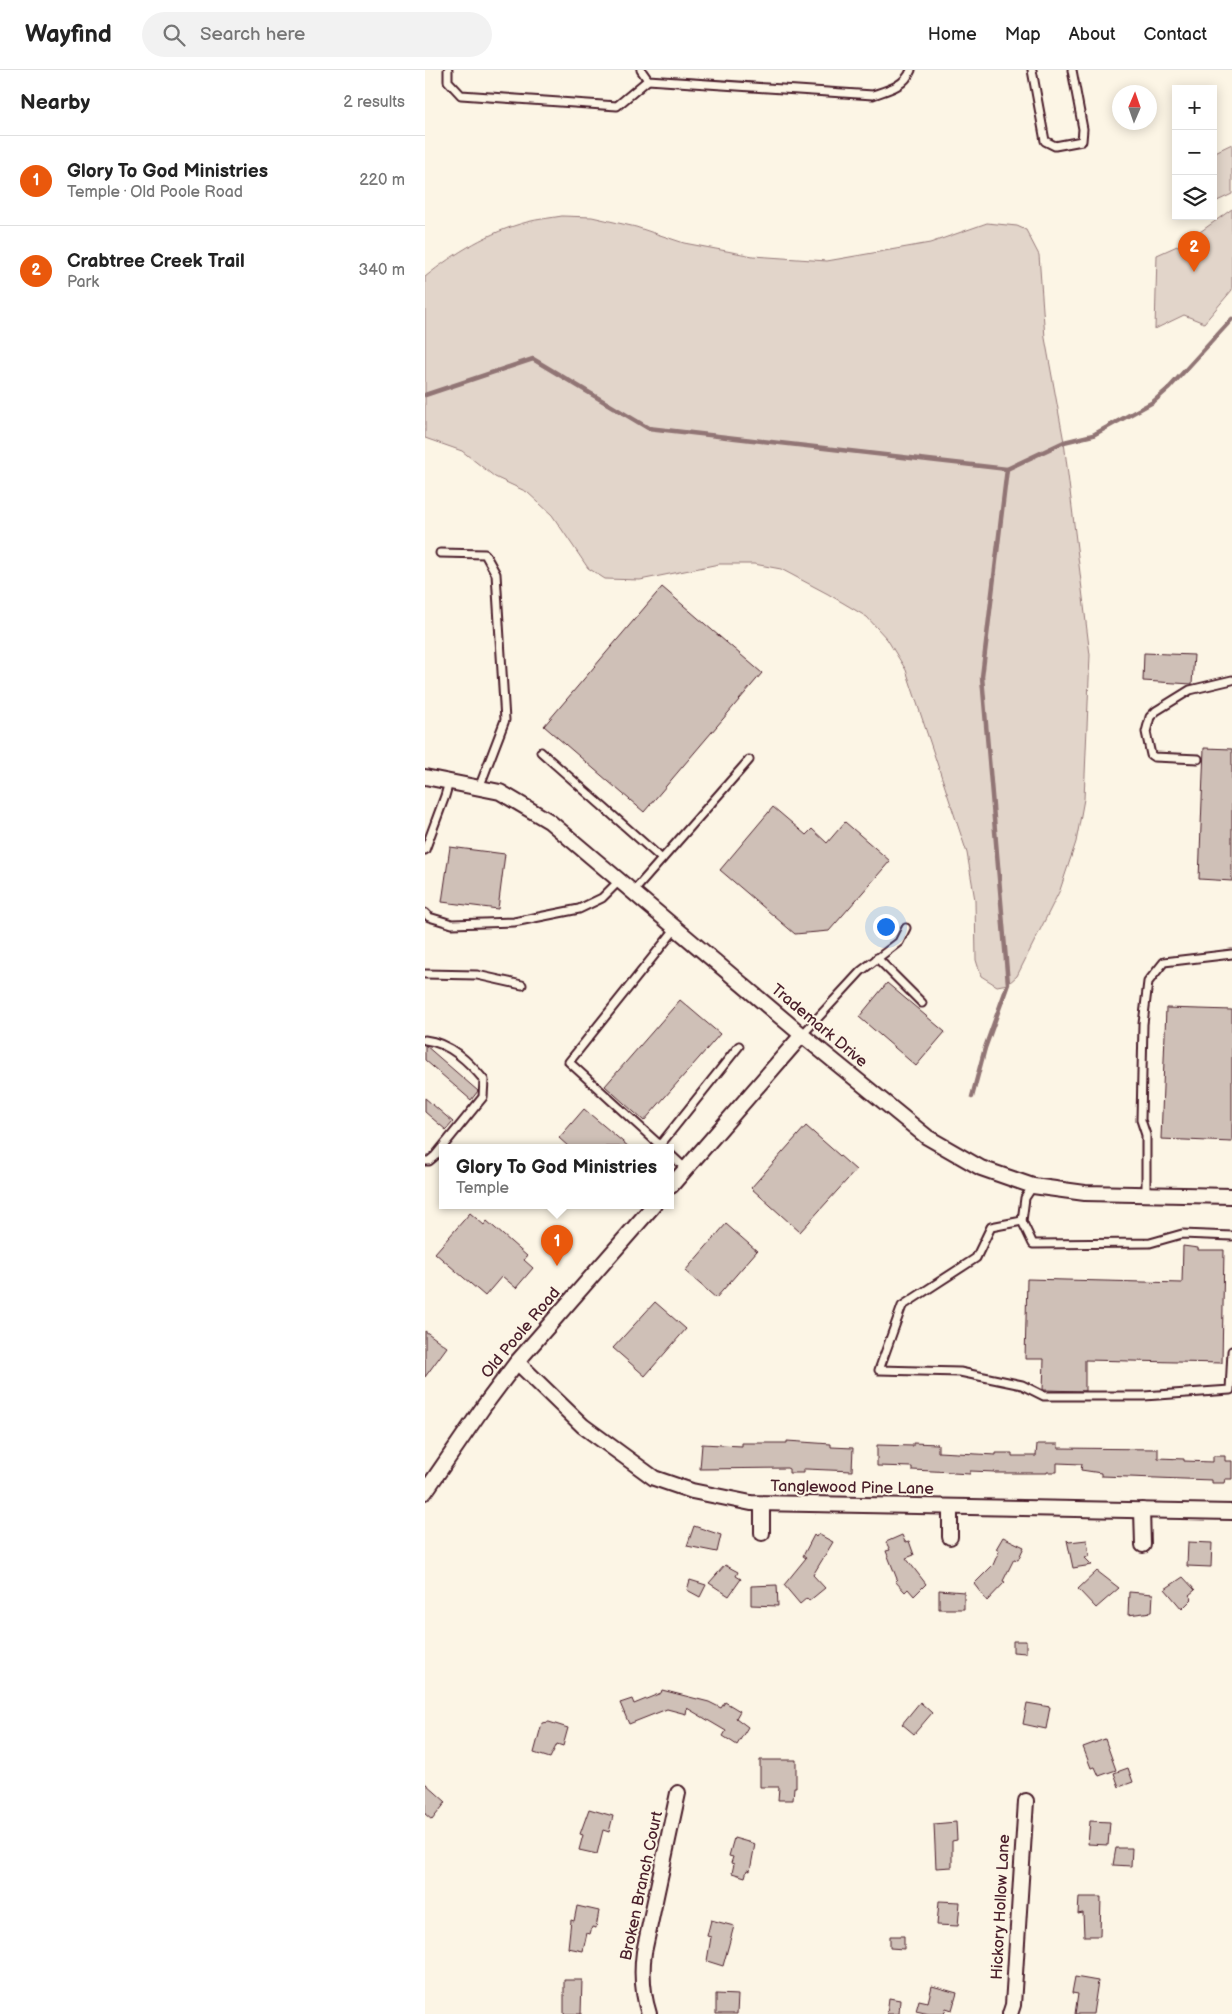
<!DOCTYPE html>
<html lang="en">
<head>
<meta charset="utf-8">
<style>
	body { margin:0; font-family:"Balsamiq Sans",sans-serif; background:#f2f2f2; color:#222 }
	.controls { position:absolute; right:15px; top:15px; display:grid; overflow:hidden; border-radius:0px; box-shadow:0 2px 12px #0003 }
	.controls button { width:45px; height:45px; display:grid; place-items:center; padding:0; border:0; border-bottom:1px solid #e0e0e0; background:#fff; color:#222; font:25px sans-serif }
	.compass { position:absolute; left:687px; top:15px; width:45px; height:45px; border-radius:50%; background:#fff; box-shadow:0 2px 12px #0003; rotate:2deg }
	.you { position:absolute; left:460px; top:856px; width:18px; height:18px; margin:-12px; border:4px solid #fff; border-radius:50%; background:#1a73e8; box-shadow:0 0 0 8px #1a73e833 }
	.badge { display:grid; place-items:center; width:32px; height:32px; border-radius:50%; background:#ea580c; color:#fff; font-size:16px; font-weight:700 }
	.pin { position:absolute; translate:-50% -41px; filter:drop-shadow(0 1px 2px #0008) }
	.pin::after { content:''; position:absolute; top:26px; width:18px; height:15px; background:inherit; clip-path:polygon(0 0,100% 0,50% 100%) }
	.popup { position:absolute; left:14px; top:1074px; width:235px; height:65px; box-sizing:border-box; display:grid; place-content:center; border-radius:0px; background:#fff; filter:drop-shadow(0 1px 4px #0005); font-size:16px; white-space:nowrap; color:#767676 }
	.popup b { font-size:19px; color:#222 }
	.popup::after { content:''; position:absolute; left:50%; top:100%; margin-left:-10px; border:10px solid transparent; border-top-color:#fff }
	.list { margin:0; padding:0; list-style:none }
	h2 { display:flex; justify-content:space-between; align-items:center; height:65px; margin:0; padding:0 20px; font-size:21px }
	h2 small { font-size:16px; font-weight:400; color:#767676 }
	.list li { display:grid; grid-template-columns:32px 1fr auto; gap:15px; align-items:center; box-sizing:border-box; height:90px; padding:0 20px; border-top:1px solid #e0e0e0 }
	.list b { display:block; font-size:19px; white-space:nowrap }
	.list p { margin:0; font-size:16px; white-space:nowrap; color:#767676 }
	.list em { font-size:16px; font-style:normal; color:#767676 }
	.icon { flex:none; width:28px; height:28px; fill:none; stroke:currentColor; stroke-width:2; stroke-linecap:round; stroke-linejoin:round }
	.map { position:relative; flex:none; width:807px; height:1944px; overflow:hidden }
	header { display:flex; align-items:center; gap:30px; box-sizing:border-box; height:70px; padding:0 25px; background:#fff; border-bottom:1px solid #e0e0e0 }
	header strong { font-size:24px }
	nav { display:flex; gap:28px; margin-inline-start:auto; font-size:18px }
	.search { width:350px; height:45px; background:#f2f2f2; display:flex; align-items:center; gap:12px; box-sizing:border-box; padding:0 18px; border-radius:28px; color:#767676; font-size:19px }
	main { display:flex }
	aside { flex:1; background:#fff }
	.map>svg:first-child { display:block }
	.green { fill:#e2d5ca; stroke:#967a7a }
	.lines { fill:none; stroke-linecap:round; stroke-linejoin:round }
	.stream { stroke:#917474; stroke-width:4.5 }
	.building { fill:#cfc0b7; stroke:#4a1f2b }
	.lane-casing { stroke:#4a1f2b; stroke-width:11 }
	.street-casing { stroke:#4a1f2b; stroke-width:18 }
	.lane { stroke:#fcf5e5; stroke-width:7 }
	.street { stroke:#fcf5e5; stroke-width:14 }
	.labels { text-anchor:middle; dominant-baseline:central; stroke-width:4; stroke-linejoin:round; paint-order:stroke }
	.street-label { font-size:16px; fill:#4a1f2b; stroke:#fcf5e5 }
</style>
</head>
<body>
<header>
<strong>Wayfind</strong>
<div class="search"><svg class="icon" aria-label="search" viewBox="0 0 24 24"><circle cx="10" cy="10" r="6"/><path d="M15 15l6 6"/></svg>Search here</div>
<nav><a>Home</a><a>Map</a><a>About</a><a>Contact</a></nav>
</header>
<main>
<aside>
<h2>Nearby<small>2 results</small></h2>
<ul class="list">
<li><span class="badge">1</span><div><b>Glory To God Ministries</b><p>Temple · Old Poole Road</p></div><em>220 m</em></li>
<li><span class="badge">2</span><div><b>Crabtree Creek Trail</b><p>Park</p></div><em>340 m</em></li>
</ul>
</aside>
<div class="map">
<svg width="807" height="1944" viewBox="0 0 807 1944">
	<rect width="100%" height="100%" fill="#fcf5e5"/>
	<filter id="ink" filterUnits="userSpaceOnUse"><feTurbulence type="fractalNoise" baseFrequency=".02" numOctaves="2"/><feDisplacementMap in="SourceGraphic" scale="10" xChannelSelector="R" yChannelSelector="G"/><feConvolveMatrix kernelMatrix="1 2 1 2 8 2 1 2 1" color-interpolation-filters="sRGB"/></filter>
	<g filter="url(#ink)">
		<g class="green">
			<polygon points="807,74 807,124 790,132 788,83"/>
			<polygon points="807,139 807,220 779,253 759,245 730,259 732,185 761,172"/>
			<path d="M137,146L167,147L211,157L259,173L328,186L402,191L505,173L562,153L592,156L601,160L614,185L620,268L639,372L665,585L659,729L651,772L635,820L592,906L583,914L572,916L556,906L551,890L550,830L542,783L481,600L462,569L442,547L403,524L356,499L329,494H294L215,510L180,509L163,498L127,445L102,422L70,407L37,381L0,368V207C31,182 64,162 102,152C113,149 126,148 137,146Z"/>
		</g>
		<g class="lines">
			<g class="stream">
				<polyline points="0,325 108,289 223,358 582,399 639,372 668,365 728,332 744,318 807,249"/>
				<polyline points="547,1027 560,978 583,914 557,607 582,399"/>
			</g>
		</g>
		<g class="building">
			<polygon points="237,517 337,603 219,742 119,656"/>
			<polygon points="719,583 769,585 767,614 718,611"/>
			<polygon points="779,678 807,679 807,811 774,809"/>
			<polygon points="348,737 381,765 387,759 402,773 420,752 465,791 404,861 370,864 295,800"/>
			<polygon points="25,777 80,784 73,839 17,832"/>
			<polygon points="462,913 520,962 491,996 434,947"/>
			<polygon points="255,930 295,964 219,1051 180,1016"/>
			<polygon points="741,938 807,940 807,1072 736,1069"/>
			<polygon points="0,975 53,1021 46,1030 0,990"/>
			<polygon points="0,1028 28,1052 21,1060 0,1042"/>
			<polygon points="159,1039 204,1077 144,1077 134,1068"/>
			<polygon points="381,1056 431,1100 375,1162 326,1118"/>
			<polygon points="45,1143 59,1155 62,1151 102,1186 99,1190 108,1198 91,1218 77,1206 60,1226 10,1183"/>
			<polygon points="301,1154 332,1181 291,1228 260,1201"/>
			<polygon points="758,1176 773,1178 773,1180 799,1180 797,1293 660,1290 660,1321 618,1320 619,1289 600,1289 602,1209 757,1213"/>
			<polygon points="230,1232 261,1259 220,1306 188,1278"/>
			<polygon points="0,1261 22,1277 0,1307"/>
			<polygon points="362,1371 406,1374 406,1377 428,1378 427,1401 381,1399 378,1399 378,1403 364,1403 364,1399 362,1398 275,1399 277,1374 317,1376 317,1373 362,1373"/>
			<polygon points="488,1373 513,1374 513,1382 571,1385 571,1383 587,1383 587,1386 611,1386 612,1374 633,1374 633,1378 733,1379 733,1388 759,1389 759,1391 788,1392 788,1386 800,1386 800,1391 807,1391 807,1409 800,1409 799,1413 787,1413 787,1410 676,1406 676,1403 656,1400 657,1394 632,1393 632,1402 622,1402 622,1403 570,1403 570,1402 545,1401 545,1404 528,1403 528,1402 487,1400 487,1397 452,1396 452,1375 488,1376"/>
			<polygon points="269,1456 296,1465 292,1482 262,1476"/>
			<polygon points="393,1464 408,1472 388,1505 400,1518 384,1531 382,1528 375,1534 359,1515 381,1488 378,1486 389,1465 391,1467"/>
			<polygon points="477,1465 480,1472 484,1471 489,1485 481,1488 501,1514 489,1526 483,1519 480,1522 470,1511 472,1509 461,1481 465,1480 461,1472"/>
			<polygon points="578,1467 599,1477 593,1490 589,1489 578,1511 580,1512 562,1531 549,1514 568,1495 574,1481 571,1479"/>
			<polygon points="642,1470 644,1472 662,1470 664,1486 660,1488 667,1495 648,1498"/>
			<polygon points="763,1472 787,1473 786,1497 762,1496"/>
			<polygon points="300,1495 313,1502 311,1506 316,1509 304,1526 284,1513"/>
			<polygon points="672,1501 694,1518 671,1538 653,1519"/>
			<polygon points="758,1507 770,1520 764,1525 767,1529 757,1539 740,1519"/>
			<polygon points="265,1510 281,1515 275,1527 262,1520"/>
			<polygon points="352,1515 353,1536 326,1535 326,1516"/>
			<polygon points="514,1520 539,1522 539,1539 514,1539"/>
			<polygon points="704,1522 728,1524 727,1542 703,1545"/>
			<polygon points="588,1571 601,1571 601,1583 588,1582"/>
			<polygon points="237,1620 284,1632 296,1638 300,1632 315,1641 311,1648 323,1657 312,1675 298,1666 301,1661 262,1638 261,1644 242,1639 204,1654 195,1633 207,1629 209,1634 236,1623"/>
			<polygon points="495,1632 507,1643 489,1664 477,1654"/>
			<polygon points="602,1633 625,1637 621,1659 598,1654"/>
			<polygon points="124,1652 143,1658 138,1676 132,1674 125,1688 109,1683 117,1653"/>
			<polygon points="680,1669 691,1700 674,1706 670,1697 666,1698 658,1677"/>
			<polygon points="335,1690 371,1690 371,1717 369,1717 368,1730 353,1730 354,1717 335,1717"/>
			<polygon points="703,1698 708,1712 694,1717 689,1703"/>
			<polygon points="0,1713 21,1732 7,1750 0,1744"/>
			<polygon points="164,1739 188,1746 184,1762 178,1760 172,1784 154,1780 158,1765 155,1764"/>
			<polygon points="665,1751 685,1752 683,1775 663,1774"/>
			<polygon points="531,1752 532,1770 527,1771 527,1797 511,1798 509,1754"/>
			<polygon points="309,1768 330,1774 325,1801 322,1800 320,1807 307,1803 309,1794 306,1793 308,1787 304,1786"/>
			<polygon points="691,1778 707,1778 706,1796 688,1795"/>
			<polygon points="654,1827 676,1827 675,1866 659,1866 658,1843 653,1844"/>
			<polygon points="514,1831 535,1832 533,1856 512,1855"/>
			<polygon points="152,1836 174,1841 171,1858 167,1857 165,1864 162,1863 158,1881 143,1878 146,1850 149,1851"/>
			<polygon points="286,1850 309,1856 298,1896 282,1891 286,1867 282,1866"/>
			<polygon points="465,1866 479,1866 479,1879 465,1878"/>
			<polygon points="650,1907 673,1911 668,1944 650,1944 653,1924 647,1923"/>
			<polygon points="139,1910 157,1910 156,1944 139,1944"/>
			<polygon points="507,1916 532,1923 527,1940 521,1938 519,1944 504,1944 491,1941 494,1930 503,1932"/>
			<polygon points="291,1924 313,1925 312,1944 291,1944"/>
			<polygon points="464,1928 475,1930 474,1944 462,1944"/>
		</g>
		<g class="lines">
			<g class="lane-casing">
				<g id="lane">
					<polyline points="23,0 23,11 36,25 192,36 223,10"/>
					<path d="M216,0L223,10L448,25C463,20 480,16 486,0"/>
					<polyline points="607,0 620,71 630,76 657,71 658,59 647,0"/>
					<polyline points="15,483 60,484 71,504 80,650 54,718"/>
					<polyline points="116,682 237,789"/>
					<polyline points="773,689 729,687 726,685 721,662 725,647 731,641 765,620 807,610"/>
					<polyline points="0,780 20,726 24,712"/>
					<polyline points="209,821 324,690"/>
					<polyline points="0,843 4,847 27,854 89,852 154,839 177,828 195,810"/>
					<polyline points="452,888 497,933"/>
					<polyline points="0,904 52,905 97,915"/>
					<polyline points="377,965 436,901 474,872 481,858"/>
					<path d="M0,970C25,973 44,992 59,1010L58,1027L10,1086L4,1091H0"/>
					<polyline points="235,1075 314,976"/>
					<polyline points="237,1077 144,992 251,858"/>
					<polyline points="246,1085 261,1099"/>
					<polyline points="608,1116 600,1128 597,1151 566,1157 551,1188 477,1236 454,1300 535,1302 597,1315 619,1326 719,1326 805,1320 807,1281"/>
					<polyline points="721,1125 721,1065 716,1050 718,954 723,912 739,892 807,884"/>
					<polyline points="597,1151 608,1174 725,1173 757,1164 807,1166"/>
				</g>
			</g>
			<g class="street-casing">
				<g id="street">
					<polyline points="0,707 75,722 124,751 377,965 502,1067 556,1098 608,1116 660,1123 807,1126"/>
					<polyline points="246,1116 377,965"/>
					<polyline points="92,1292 158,1356 229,1408 267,1421 326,1433 807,1442"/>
					<polyline points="0,1422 59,1336 92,1292 229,1135"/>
					<polyline points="717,1440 718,1475"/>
					<polyline points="337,1463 337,1434"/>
					<polyline points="525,1467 525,1437"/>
					<path d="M224,1944C217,1922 216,1904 219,1882L253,1723"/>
					<polyline points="585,1944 588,1935 601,1731"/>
				</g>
			</g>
			<use href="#lane" class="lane"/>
			<use href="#street" class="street"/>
		</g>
	</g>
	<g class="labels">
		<g class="street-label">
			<text transform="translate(394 956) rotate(40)">Trademark Drive</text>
			<text transform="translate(96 1263) rotate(-50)">Old Poole Road</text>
			<text transform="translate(427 1418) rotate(1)">Tanglewood Pine Lane</text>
			<text transform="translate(217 1816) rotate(-78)">Broken Branch Court</text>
			<text transform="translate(576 1837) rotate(-87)">Hickory Hollow Lane</text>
		</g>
	</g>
</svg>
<div class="controls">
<button>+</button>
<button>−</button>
<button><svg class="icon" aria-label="layers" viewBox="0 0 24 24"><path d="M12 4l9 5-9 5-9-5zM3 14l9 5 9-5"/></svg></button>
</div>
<svg class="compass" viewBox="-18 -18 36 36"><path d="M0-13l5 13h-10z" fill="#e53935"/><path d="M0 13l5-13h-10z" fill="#767676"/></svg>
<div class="you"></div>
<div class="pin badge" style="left:132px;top:1196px">1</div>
<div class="popup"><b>Glory To God Ministries</b>Temple</div>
<div class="pin badge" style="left:769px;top:202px">2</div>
</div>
</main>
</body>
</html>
